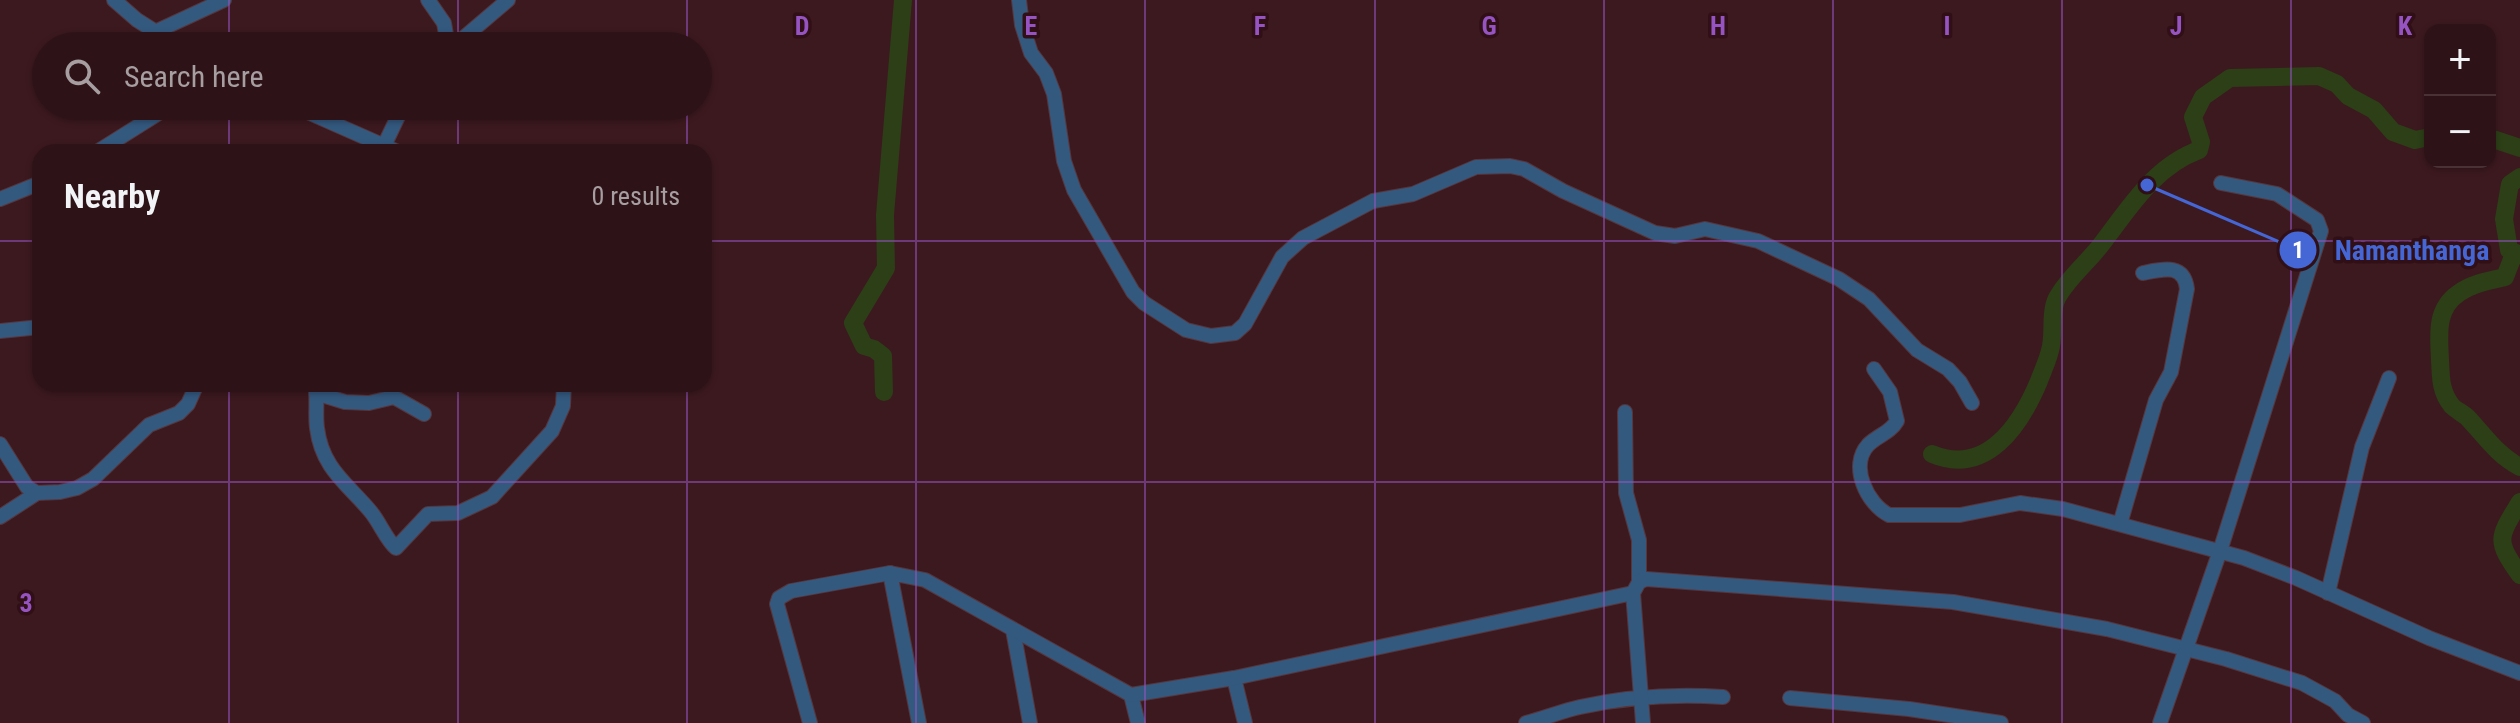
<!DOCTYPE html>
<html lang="en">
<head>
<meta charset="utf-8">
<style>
	body { margin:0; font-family:"Roboto Condensed",sans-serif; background:#351c20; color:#f1f3f6 }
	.controls { position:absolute; right:24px; top:24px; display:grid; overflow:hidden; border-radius:16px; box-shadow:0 2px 6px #0004 }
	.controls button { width:72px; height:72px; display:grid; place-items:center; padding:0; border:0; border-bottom:2px solid #483236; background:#2d1317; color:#f1f3f6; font:40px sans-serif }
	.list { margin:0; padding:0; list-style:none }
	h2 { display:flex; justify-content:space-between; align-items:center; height:104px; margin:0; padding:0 32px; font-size:34px }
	h2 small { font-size:26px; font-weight:400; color:#a79ea1 }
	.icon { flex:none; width:44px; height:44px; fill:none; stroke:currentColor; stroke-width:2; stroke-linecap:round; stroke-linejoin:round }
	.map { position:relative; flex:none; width:2520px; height:723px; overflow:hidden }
	.search { position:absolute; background:#2d1317; box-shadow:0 2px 6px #0004; left:32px; top:32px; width:680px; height:88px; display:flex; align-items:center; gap:20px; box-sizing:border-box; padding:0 28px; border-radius:44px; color:#a79ea1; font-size:30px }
	.panel { position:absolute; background:#2d1317; box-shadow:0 2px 6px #0004; left:32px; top:144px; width:680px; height:248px; border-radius:24px }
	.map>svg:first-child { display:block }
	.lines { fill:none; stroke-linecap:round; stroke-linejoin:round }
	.river { stroke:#2c3f17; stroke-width:18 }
	.minor-casing { stroke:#57353b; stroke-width:16 }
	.minor { stroke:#34597f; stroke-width:14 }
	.grid { fill:none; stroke:#9554c2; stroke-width:2; stroke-opacity:0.55 }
	.grid-label { font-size:26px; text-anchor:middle; font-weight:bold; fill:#9554c2; stroke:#310f16; stroke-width:7; stroke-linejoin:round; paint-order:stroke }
	.leader { fill:none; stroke:#4567d6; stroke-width:3 }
	.callout-dot { fill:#4567d6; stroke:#310f16; stroke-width:3 }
	.mark-label { font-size:24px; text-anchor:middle; font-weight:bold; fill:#fff }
	.callout-label { font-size:28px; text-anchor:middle; font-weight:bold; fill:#4567d6; stroke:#310f16; stroke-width:7; stroke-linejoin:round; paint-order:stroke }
</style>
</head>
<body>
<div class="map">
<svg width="2520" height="723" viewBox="0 0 2520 723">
	<rect width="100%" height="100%" fill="#3c191f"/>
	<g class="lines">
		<g class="river">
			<polyline points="2490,138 2520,148"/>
			<polyline points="2520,177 2510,184 2504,219 2509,250 2520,255"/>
			<path d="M2514,254L2505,277C2489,281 2473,283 2459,293C2435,309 2439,335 2440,360C2441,377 2440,391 2452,406C2456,410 2462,413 2467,417C2485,436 2497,455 2520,467"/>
			<polyline points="884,392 883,356 874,349 864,346 853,323 886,268 885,215 903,0"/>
			<path d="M1932,454C1987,477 2021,424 2039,381C2043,370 2049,358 2051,346C2054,331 2050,312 2057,298C2068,278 2086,264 2100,246C2128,210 2153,167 2199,150L2201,142L2193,117L2203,97L2230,78L2319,76L2337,84L2348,96L2374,110L2393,132L2415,140L2430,137"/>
			<path d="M2520,502C2498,538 2495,540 2520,575"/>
		</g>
		<g class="minor-casing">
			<g id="minor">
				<polyline points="114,0 137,20 178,46"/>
				<polyline points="428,0 444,23 448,46"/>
				<polyline points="1019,0 1022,25 1031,53 1046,73 1054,94 1064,161 1074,190 1133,292 1144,303 1186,330 1211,336 1235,333 1245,324 1282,257 1303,238 1373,201 1413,194 1476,167 1510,166 1524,169 1563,191 1655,233 1675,236 1705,229 1758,241 1839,279 1869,299 1917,350 1948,369 1960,382 1972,403"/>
				<polyline points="155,32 224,0"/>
				<polyline points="454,46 508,0"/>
				<polyline points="294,106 398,152"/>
				<polyline points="97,152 170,106"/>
				<polyline points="381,152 403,106"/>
				<polyline points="0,199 40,183"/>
				<polyline points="0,331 40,327"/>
				<path d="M1874,369L1890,392L1897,421C1890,433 1878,435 1868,445C1849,466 1867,504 1889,515H1960L2020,503L2063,509L2244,558L2296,578L2429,638L2520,673"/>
				<path d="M315,384C318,399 315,414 317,428C322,469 348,484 371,512C380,523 387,541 396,548L428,514L458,513L492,497L552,431L563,406L564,384"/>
				<polyline points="316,393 345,402 369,403 394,397 424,414"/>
				<polyline points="1625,412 1626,493 1639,540 1639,582"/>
				<polyline points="0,444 27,487 37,493"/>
				<polyline points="0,517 37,493 60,492 77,488 93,479 149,425 179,413 188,404 197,384"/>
				<path d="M2120,524L2156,400L2171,372L2187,289C2184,263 2163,269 2143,273"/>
				<polyline points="2328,593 2362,447 2389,378"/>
				<polyline points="1013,630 1030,723"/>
				<polyline points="1234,678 1245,723"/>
				<polyline points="1131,695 1138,723"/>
				<polyline points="1790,698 1909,709 2001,723"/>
				<polyline points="810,723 777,604 779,598 791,591 890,573"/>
				<polyline points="919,723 890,573 925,580 1131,695 1234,678 1633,593"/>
				<path d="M1526,723C1545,718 1562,711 1580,707C1626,697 1676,694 1723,697"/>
				<polyline points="1643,723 1633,593 1639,582 1646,579 1953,602 2107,629 2226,659 2302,683 2335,701 2348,715 2363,723"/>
				<polyline points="2160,723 2220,551 2321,231 2317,220 2277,194 2221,183"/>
			</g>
		</g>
		<use href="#minor" class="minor"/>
	</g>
	<path class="grid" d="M229,0V46M458,0V46M687,0V46M916,0V723M1145,0V723M1375,0V723M1604,0V723M1833,0V723M2062,0V723M2291,0V723M229,106V152M458,106V152M687,106V152M0,241H40M704,241H2520M229,384V723M458,384V723M687,384V723M0,482H2520"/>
	<g class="grid-label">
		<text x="802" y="35">D</text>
		<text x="1031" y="35">E</text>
		<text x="1260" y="35">F</text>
		<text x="1489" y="35">G</text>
		<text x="1718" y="35">H</text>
		<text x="1947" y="35">I</text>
		<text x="2176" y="35">J</text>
		<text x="2405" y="35">K</text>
		<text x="26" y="612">3</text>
	</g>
	<path class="leader" d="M2147 185L2298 250"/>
	<g class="callout-dot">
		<circle cx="2147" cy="185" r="8"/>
		<circle cx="2298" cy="250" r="20"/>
	</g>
	<g class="mark-label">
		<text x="2298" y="258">1</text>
	</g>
	<g class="callout-label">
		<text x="2412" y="260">Namanthanga</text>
	</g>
</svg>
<div class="controls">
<button>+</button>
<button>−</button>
</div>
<div class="search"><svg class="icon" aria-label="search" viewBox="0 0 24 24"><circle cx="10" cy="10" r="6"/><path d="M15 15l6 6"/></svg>Search here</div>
<section class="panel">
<h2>Nearby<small>0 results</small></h2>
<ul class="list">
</ul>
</section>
</div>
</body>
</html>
